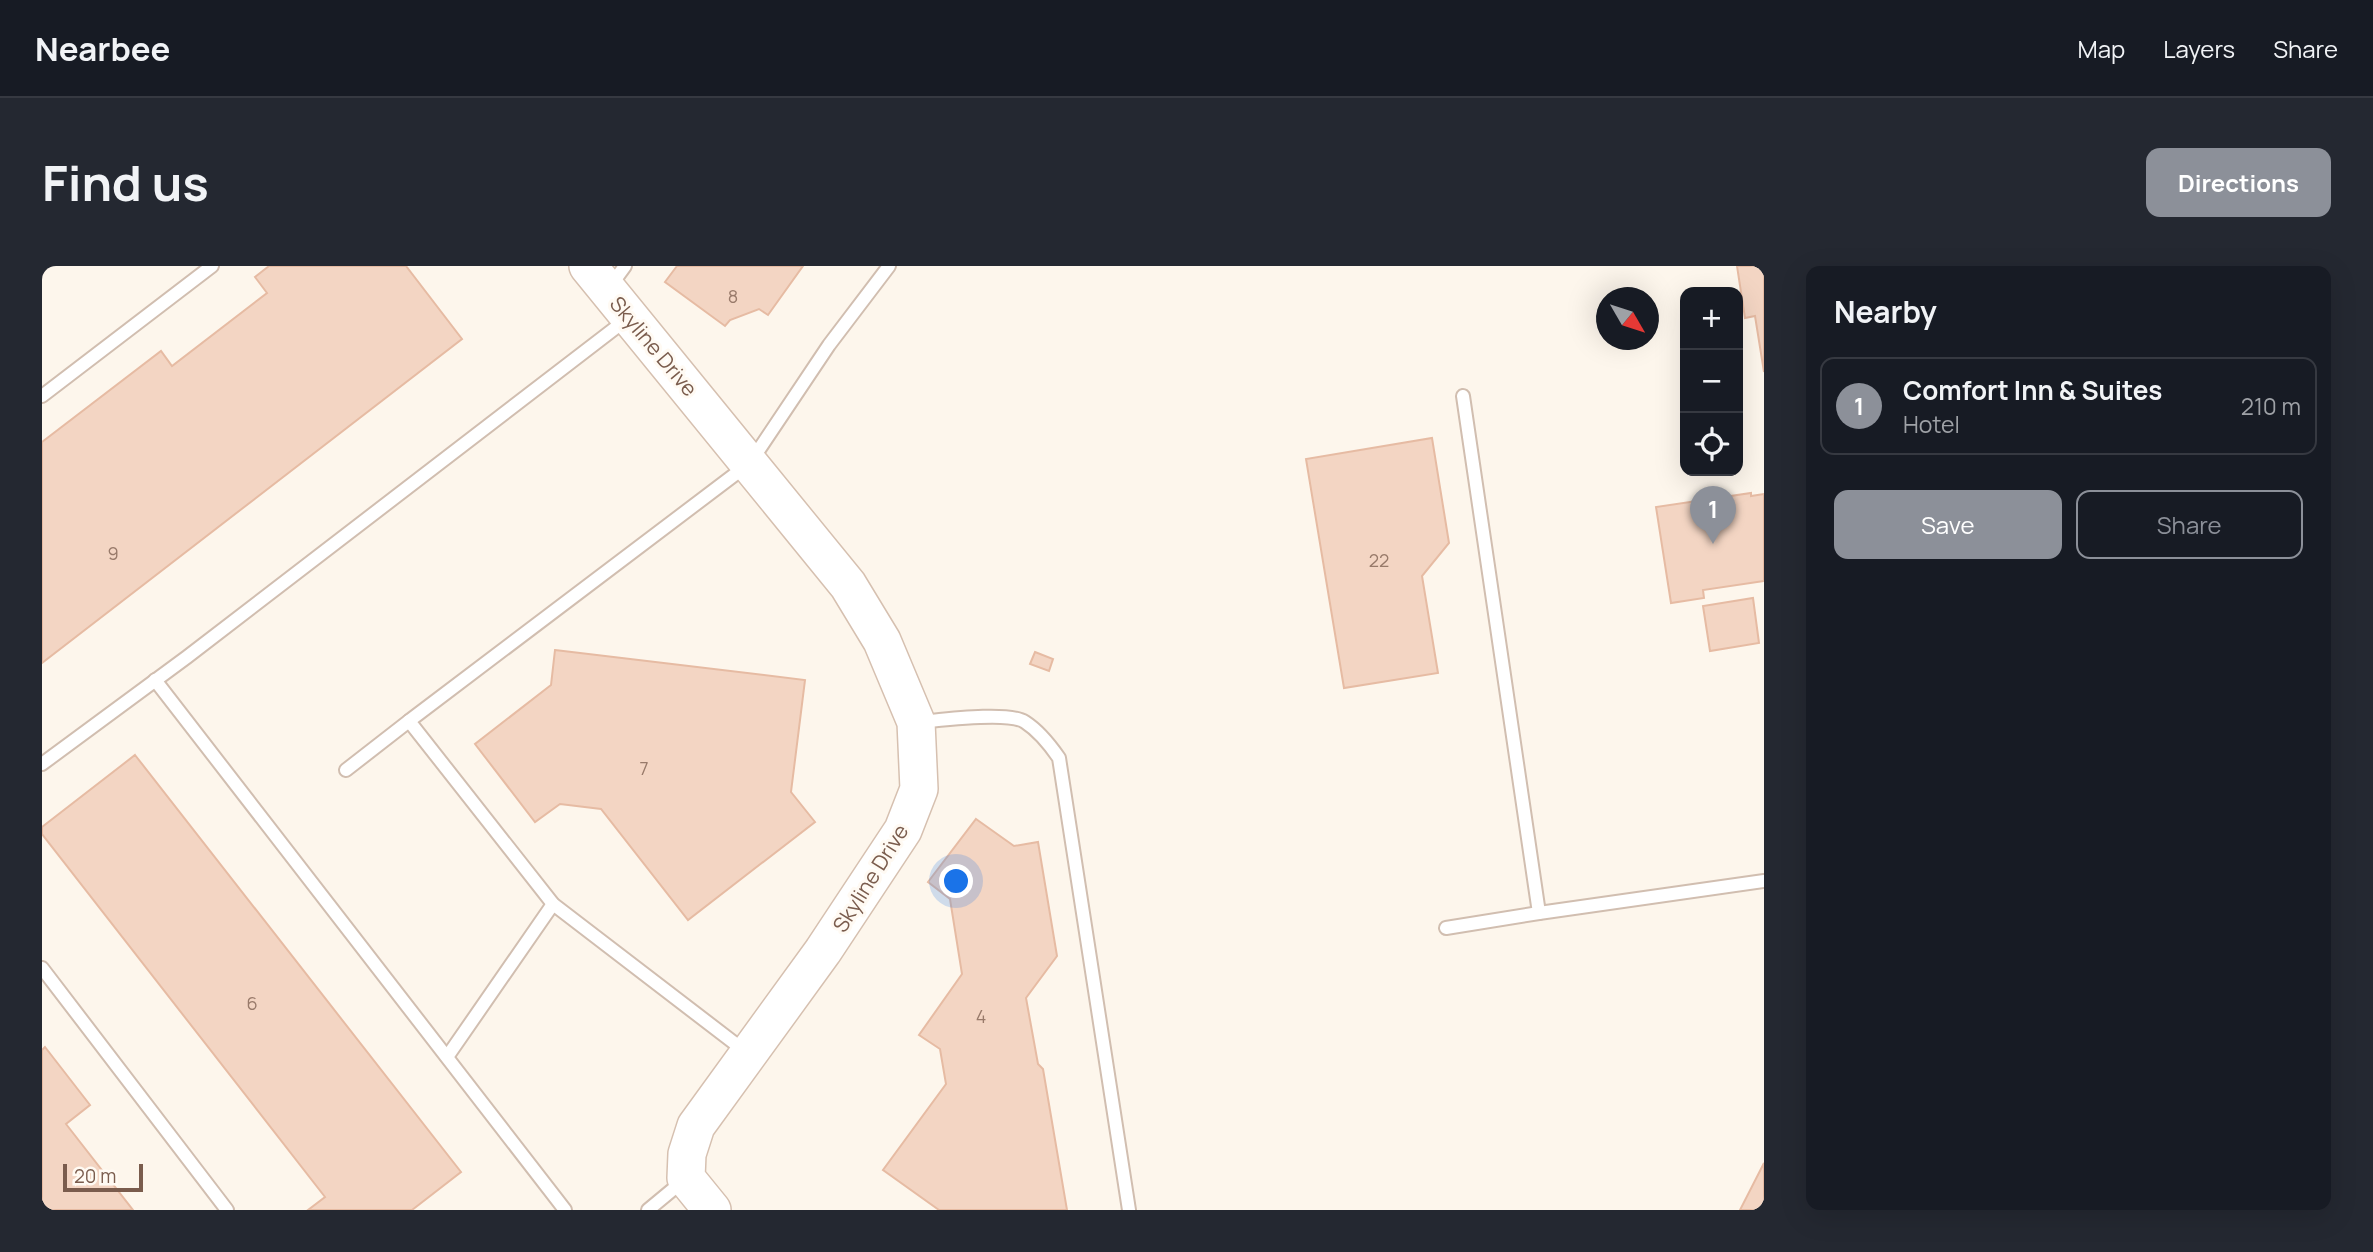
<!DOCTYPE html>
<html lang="en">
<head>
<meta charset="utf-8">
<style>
	body { margin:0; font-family:Manrope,sans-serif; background:#242831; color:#f1f3f6 }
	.controls { position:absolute; right:21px; top:21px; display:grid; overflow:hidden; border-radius:14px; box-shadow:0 7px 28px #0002 }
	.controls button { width:63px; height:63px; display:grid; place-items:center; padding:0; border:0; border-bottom:2px solid #363941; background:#171b24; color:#f1f3f6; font:35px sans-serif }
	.compass { position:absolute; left:1554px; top:21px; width:63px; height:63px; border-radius:50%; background:#171b24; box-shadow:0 7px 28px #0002; rotate:129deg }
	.scale { position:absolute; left:21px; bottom:18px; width:80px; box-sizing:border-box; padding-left:7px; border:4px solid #7a5c4d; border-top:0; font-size:19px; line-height:24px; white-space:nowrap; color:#7a5c4d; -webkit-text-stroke:5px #fffaf3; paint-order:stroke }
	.you { position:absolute; left:915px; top:616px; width:24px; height:24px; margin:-18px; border:5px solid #fff; border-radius:50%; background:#1a73e8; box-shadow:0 0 0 10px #1a73e833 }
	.badge { display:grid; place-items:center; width:46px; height:46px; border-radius:50%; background:#8c9099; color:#fff; font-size:23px; font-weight:700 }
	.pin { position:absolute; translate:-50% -58px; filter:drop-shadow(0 2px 4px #0008) }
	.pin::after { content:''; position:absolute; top:37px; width:24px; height:21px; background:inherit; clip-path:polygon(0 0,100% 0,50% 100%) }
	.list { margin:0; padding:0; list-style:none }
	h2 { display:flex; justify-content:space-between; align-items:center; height:91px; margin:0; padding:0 28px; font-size:30px }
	h2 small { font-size:23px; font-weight:400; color:#9ea1a6 }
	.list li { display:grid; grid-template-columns:46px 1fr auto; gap:21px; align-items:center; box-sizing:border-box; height:98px; margin:0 14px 14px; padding:0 14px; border:2px solid #363941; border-radius:14px }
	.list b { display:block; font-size:26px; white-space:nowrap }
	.list p { margin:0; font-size:23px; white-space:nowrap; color:#9ea1a6 }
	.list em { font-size:23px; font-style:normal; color:#9ea1a6 }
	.actions { display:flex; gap:14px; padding:21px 28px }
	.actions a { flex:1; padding:16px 0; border:2px solid #8c9099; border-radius:14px; text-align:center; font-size:24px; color:#8c9099 }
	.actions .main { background:#8c9099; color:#fff }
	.icon { flex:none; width:38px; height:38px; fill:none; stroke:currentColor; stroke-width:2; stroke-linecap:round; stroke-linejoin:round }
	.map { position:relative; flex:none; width:1722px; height:944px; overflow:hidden; border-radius:14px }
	header { display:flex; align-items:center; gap:42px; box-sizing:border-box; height:98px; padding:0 35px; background:#171b24; border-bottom:2px solid #363941 }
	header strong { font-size:33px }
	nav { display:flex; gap:38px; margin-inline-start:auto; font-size:24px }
	.intro { display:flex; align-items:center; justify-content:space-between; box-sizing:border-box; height:168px; padding:0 42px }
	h1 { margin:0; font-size:49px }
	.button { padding:18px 32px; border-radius:14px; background:#8c9099; color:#fff; font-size:24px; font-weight:700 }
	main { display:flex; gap:42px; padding:0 42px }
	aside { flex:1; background:#171b24; border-radius:14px; box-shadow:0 7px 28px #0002 }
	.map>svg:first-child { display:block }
	.building { fill:#f3d5c3; stroke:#e6bba3; stroke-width:2 }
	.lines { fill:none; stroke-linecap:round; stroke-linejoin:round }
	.lane-casing { stroke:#d1beb0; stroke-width:16 }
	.secondary-casing { stroke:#d6c0b0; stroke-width:40 }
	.lane { stroke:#fff; stroke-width:12 }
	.secondary { stroke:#fff; stroke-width:37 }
	.labels { text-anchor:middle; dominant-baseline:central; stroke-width:6; stroke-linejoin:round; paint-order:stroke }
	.number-label { font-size:18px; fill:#987a6a }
	.street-label { font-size:21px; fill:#7a5c4d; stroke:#fffaf3 }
</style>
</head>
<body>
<header>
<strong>Nearbee</strong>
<nav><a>Map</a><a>Layers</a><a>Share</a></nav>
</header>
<div class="intro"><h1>Find us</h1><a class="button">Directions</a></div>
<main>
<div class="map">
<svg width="1722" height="944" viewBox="0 0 1722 944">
	<rect width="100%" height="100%" fill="#fdf6ec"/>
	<g class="building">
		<polygon points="227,0 364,0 420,73 0,397 0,176 119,85 130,100 225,27 213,11"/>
		<polygon points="635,0 761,0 726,49 717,43 688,54 683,60 623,16"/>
		<polygon points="1695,0 1722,0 1722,106 1713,50 1703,52"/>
		<polygon points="1390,172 1407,277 1380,310 1396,407 1302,422 1264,193"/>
		<polygon points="1709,227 1709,230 1722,228 1722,315 1661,324 1662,332 1629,337 1614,241"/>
		<polygon points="1711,332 1717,377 1668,385 1661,340"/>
		<polygon points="513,384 763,414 749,526 773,556 646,654 559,543 518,538 493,556 433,478 509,419"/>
		<polygon points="993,386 1011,393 1007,405 988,398"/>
		<polygon points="93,489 419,906 370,944 266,944 283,931 0,568 0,561"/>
		<polygon points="934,553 972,580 996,576 1015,690 984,732 996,798 1001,803 1025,944 897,944 841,904 904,818 898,783 877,769 920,708 908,633 886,616"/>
		<polygon points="3,781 48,839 24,858 91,944 0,944 0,784"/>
		<polygon points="1722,897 1722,944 1698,944"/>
	</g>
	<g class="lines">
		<g class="lane-casing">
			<g id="lane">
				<polyline points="567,22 583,0"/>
				<polyline points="0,130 170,0"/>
				<polyline points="1421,130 1497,647 1722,615"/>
				<polyline points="113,414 523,944"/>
				<path d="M878,456C900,454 966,445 983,456C997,465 1008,479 1017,492L1087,944"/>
				<polyline points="0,498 145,391 585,53"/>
				<polyline points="304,504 367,455"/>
				<polyline points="1404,662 1497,647"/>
				<polyline points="0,702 185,944"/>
				<polyline points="704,786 511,638 367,455 708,197 787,79 847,0"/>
				<polyline points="405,791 511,638"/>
				<polyline points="606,944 641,915"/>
			</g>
		</g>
		<g class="secondary-casing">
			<polyline id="secondary" points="546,0 806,319 840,375 874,456 877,523 861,564 781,685 654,860 645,888 644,912 670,944"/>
		</g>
		<use href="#lane" class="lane"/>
		<use href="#secondary" class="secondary"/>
	</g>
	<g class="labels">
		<g class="number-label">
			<text x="691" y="30">8</text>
			<text x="71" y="287">9</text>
			<text x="1337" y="294">22</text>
			<text x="602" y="502">7</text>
			<text x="210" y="737">6</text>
			<text x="939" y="750">4</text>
		</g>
		<g class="street-label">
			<text transform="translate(612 80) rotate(50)">Skyline Drive</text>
			<text transform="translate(828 612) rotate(-58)">Skyline Drive</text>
		</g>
	</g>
</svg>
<div class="controls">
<button>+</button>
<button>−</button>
<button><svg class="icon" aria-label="locate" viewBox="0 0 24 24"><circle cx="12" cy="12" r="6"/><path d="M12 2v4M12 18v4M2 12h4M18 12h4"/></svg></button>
</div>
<svg class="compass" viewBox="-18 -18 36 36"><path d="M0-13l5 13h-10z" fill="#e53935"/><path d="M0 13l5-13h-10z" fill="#9ea1a6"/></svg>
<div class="scale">20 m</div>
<div class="you"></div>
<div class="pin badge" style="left:1671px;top:278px">1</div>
</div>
<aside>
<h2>Nearby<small></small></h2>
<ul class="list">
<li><span class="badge">1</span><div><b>Comfort Inn &amp; Suites</b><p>Hotel</p></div><em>210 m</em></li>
</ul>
<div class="actions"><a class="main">Save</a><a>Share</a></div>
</aside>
</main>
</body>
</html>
